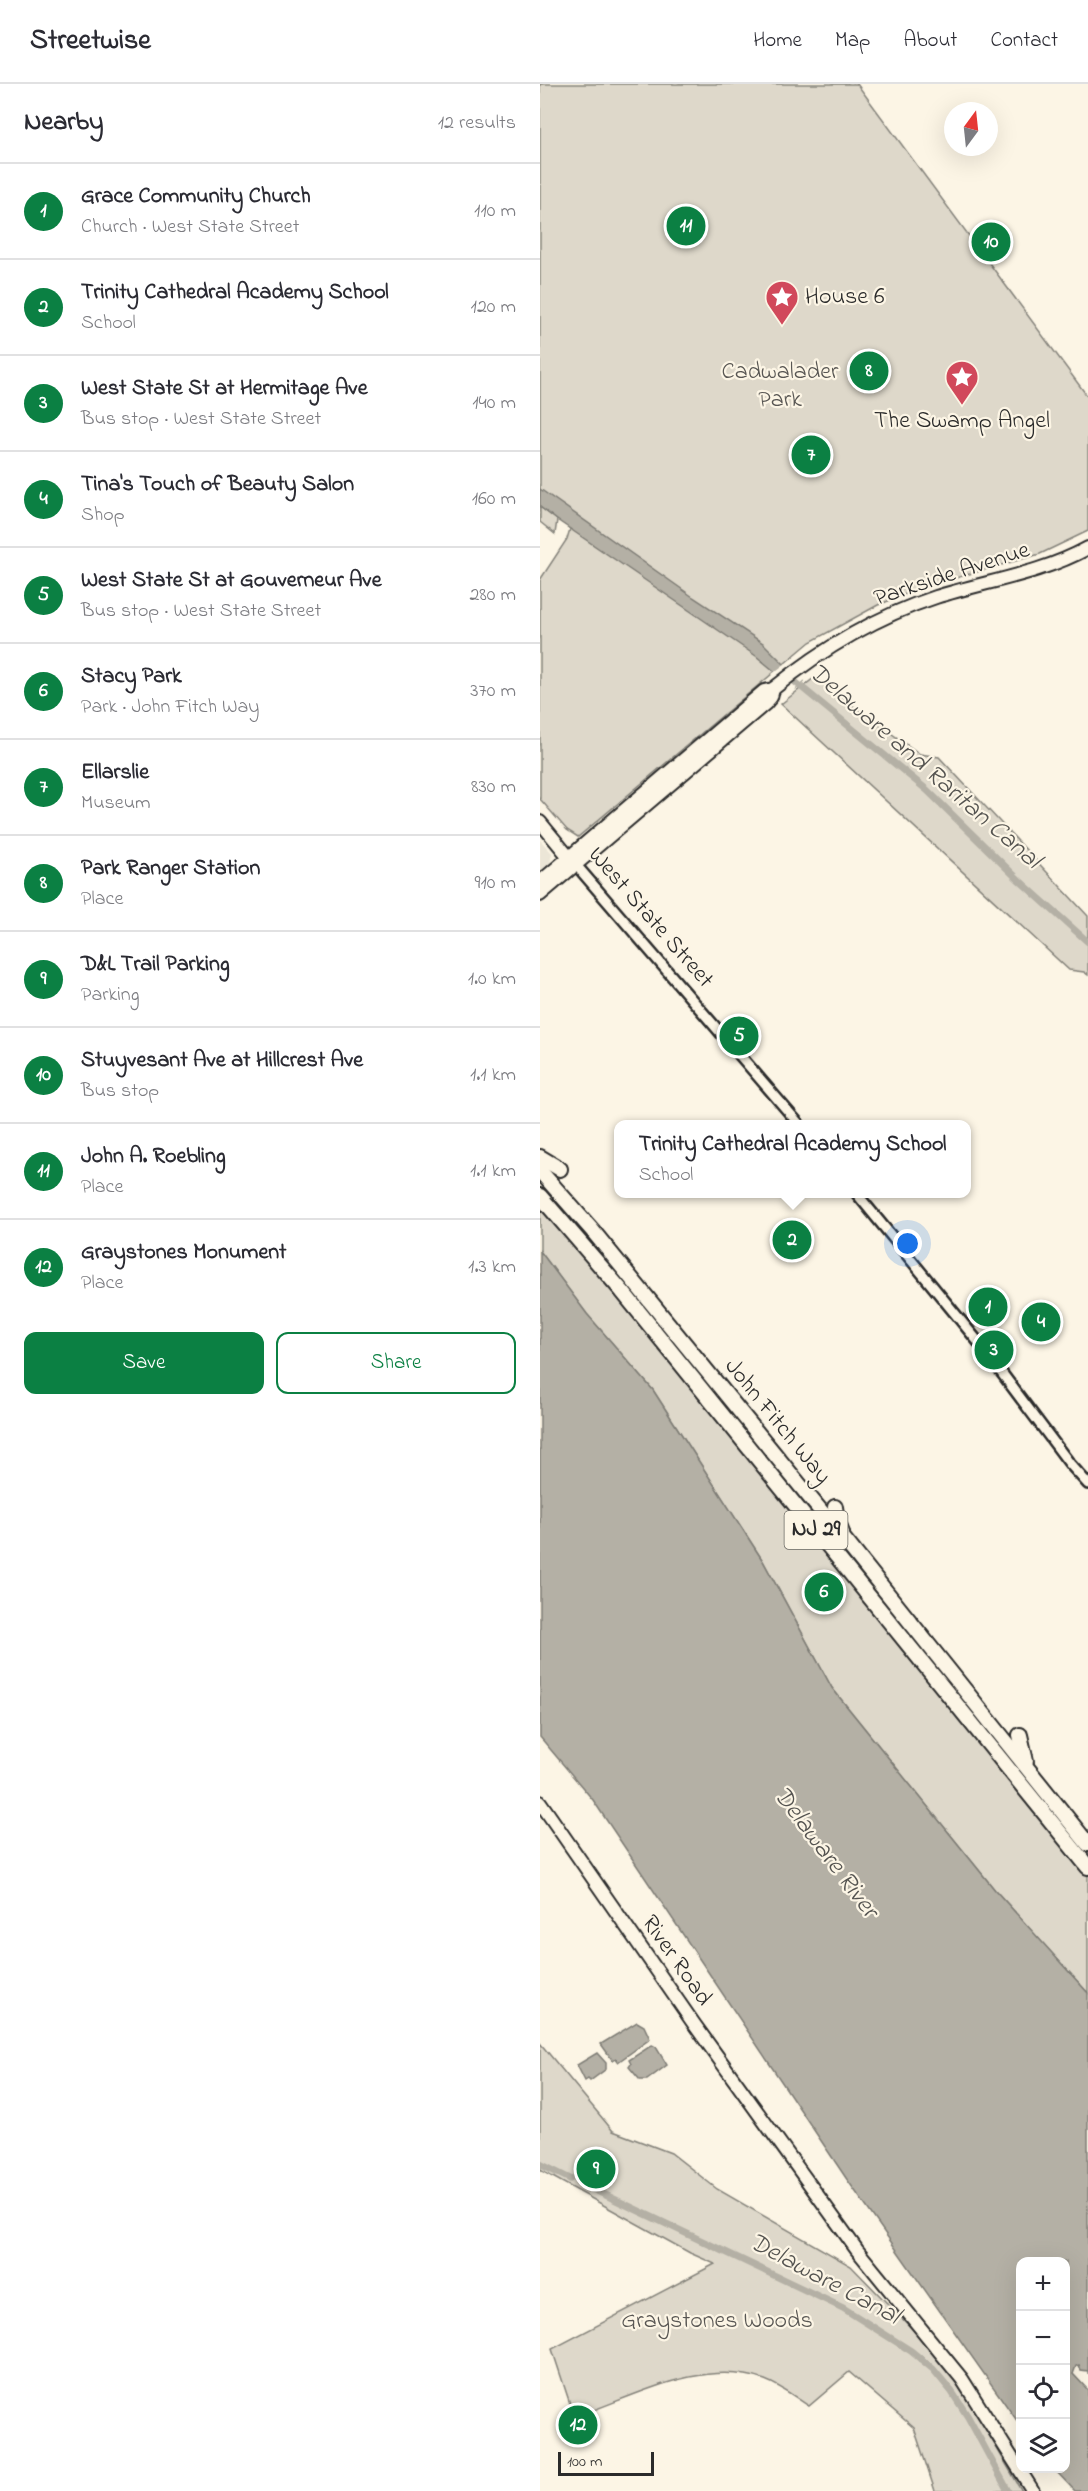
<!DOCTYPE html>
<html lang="en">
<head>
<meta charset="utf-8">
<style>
	body { margin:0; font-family:"Indie Flower",sans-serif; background:#f7f7f7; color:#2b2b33 }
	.controls { position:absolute; right:18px; bottom:18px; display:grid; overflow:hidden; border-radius:12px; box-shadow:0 6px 24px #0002 }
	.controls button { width:54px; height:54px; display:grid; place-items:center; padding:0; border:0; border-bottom:2px solid #e1e1e2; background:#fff; color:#2b2b33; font:30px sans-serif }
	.compass { position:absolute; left:404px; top:18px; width:54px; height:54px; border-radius:50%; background:#fff; box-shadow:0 6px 24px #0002; rotate:15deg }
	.scale { position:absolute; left:18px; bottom:15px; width:96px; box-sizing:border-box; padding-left:6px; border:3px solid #2b2b2b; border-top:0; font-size:16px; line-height:21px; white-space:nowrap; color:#2b2b2b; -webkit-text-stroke:4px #fcf5e5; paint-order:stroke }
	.you { position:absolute; left:368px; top:1160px; width:21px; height:21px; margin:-15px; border:4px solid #fff; border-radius:50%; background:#1a73e8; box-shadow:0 0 0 9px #1a73e833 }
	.badge { display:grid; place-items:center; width:39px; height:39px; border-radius:50%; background:#0b8043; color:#fff; font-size:20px; font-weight:700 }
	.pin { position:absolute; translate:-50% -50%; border:3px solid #fff; box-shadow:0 2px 6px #0006 }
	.popup { position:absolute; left:74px; top:1036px; width:357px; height:78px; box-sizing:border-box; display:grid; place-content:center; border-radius:12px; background:#fff; filter:drop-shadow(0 2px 4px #0005); font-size:20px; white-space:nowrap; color:#7c7c81 }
	.popup b { font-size:22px; color:#2b2b33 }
	.popup::after { content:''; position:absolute; left:50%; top:100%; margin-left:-12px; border:12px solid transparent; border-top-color:#fff }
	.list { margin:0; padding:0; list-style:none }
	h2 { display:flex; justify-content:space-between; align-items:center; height:78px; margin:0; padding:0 24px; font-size:26px }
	h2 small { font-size:20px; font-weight:400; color:#7c7c81 }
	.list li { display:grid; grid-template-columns:39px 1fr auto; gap:18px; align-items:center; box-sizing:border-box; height:96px; padding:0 24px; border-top:2px solid #e1e1e2 }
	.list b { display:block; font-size:22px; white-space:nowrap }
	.list p { margin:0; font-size:20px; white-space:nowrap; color:#7c7c81 }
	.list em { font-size:20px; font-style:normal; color:#7c7c81 }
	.actions { display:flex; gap:12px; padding:18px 24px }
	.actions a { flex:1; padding:14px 0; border:2px solid #0b8043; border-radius:12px; text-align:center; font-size:21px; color:#0b8043 }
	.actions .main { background:#0b8043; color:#fff }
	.icon { flex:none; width:33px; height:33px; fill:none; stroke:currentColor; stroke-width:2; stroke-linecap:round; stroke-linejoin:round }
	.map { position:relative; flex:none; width:548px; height:2407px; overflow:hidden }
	header { display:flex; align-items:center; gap:36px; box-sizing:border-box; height:84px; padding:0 30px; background:#fff; border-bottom:2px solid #e1e1e2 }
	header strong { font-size:28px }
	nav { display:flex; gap:33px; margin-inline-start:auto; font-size:21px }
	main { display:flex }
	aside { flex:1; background:#fff }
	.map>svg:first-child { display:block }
	.built { fill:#ece6d7 }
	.green { fill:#ded8ca; stroke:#84827a; stroke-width:1.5 }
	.water { fill:#b4b0a5; stroke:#7d7b74; stroke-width:1.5 }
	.pier { fill:#fcf5e5 }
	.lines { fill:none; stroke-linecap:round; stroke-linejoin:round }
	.canal { stroke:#b4b0a5; stroke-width:7 }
	.minor-casing { stroke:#2b2b2b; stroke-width:14 }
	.major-casing { stroke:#2b2b2b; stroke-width:16 }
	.highway-casing { stroke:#2b2b2b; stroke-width:18 }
	.minor { stroke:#fcf5e5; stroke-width:9 }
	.major { stroke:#fcf5e5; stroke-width:12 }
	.highway { stroke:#fcf5e5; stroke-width:14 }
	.labels { text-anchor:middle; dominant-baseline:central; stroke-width:4.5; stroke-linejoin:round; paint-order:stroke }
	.shield { fill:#fcf5e5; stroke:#6a6863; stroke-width:1.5 }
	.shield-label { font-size:22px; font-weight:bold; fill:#2b2b2b }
	.poi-label { font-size:24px; fill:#2b2b2b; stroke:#fcf5e5; text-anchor:start }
	.park-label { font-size:24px; fill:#585653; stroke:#fcf5e5 }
	.street-label { font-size:24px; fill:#2b2b2b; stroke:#fcf5e5 }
	.water-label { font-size:26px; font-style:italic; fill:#545350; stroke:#fcf5e5 }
</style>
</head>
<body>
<header>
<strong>Streetwise</strong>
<nav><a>Home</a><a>Map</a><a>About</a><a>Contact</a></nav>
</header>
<main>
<aside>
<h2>Nearby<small>12 results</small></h2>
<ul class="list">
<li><span class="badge">1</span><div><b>Grace Community Church</b><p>Church · West State Street</p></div><em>110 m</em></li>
<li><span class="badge">2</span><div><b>Trinity Cathedral Academy School</b><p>School</p></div><em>120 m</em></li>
<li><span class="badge">3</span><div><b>West State St at Hermitage Ave</b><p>Bus stop · West State Street</p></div><em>140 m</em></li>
<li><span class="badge">4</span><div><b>Tina's Touch of Beauty Salon</b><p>Shop</p></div><em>160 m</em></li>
<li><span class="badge">5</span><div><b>West State St at Gouverneur Ave</b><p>Bus stop · West State Street</p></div><em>280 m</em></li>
<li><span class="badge">6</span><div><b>Stacy Park</b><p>Park · John Fitch Way</p></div><em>370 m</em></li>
<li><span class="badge">7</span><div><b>Ellarslie</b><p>Museum</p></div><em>830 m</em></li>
<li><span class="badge">8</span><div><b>Park Ranger Station</b><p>Place</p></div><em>910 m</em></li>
<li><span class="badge">9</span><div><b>D&amp;L Trail Parking</b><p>Parking</p></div><em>1.0 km</em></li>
<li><span class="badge">10</span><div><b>Stuyvesant Ave at Hillcrest Ave</b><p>Bus stop</p></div><em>1.1 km</em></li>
<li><span class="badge">11</span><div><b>John A. Roebling</b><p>Place</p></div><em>1.1 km</em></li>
<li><span class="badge">12</span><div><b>Graystones Monument</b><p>Place</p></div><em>1.3 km</em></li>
</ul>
<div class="actions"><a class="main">Save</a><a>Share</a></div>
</aside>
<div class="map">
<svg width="548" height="2407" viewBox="0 0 548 2407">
	<rect width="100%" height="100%" fill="#fcf5e5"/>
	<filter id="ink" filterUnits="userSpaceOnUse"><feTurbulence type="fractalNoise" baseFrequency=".0167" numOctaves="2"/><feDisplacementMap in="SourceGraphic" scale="12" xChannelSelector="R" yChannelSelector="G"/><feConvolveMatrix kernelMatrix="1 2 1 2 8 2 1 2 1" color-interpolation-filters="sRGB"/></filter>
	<g filter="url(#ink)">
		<polygon class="built" points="0,756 12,769 10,779 0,787"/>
		<g class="green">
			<polygon points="0,0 317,0 548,313 548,447 500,470 384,503 338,521 270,558 38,753 27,746 0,715 0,496 27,455 30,445 0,413"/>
			<polygon points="0,423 17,436 15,450 0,438"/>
			<polygon points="274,594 380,670 399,673 548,832 548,891 544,888 529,886 241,620"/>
			<polygon points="0,1112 548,1783 548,1909 455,1806 292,1604 223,1477 113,1306 47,1230 0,1167"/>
			<path d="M0,1959L73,2047L131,2069L177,2105L311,2182L381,2254L410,2290L432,2322L482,2407H395L374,2344L309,2288L269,2322C255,2313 241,2302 225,2296C168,2275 105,2307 51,2327L33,2329L12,2265L175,2180L150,2169L0,2086Z"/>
		</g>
		<g class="water">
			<polygon points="0,405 153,513 223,559 244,580 264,597 256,605 216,572 17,436 0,423"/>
			<polygon points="0,1167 47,1230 113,1306 223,1477 292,1604 455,1806 548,1909 548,2290 548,2287 541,2286 539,2281 536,2282 533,2290 548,2306 548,2407 535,2407 514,2385 526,2384 526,2178 481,2178 480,2341 306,2094 53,1716 0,1653"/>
			<polygon points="97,1938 104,1942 110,1955 78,1978 76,1975 73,1977 61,1960"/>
			<polygon points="112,1961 116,1963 127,1981 107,1996 100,1996 89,1983 91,1980 89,1976"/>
			<polygon points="57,1969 66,1979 66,1985 50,1997 48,1995 45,1997 37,1981"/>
		</g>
		<polygon class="pier" points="246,579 266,595 254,607 232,590"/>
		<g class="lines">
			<g class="canal">
				<polyline points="254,597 387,706 479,796 548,858"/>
				<polyline points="0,2080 30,2095"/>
				<polyline points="55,2106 303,2224 371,2267 393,2285 412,2308 428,2333 468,2407"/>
			</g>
			<g class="minor-casing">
				<g id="minor">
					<polyline points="36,781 259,1040"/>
					<polyline points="317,1110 440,1260 530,1380 548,1400"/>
				</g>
			</g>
			<g class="major-casing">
				<g id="major">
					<polyline points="0,738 33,778"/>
					<path d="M0,798L224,607L233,605C282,565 335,533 396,513C447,497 501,490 548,464"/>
					<polyline points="0,811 225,620 231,613 233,605"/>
					<polyline points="0,1718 154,1940 317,2166 422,2295 493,2407"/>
				</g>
			</g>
			<g class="highway-casing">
				<g id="highway">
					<polyline points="0,1073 20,1085"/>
					<polyline points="0,1087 52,1146 307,1459 548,1760"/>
					<polyline points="0,1112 82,1207 548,1783"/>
					<polyline points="295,1423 297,1437 302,1449"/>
					<polyline points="480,1651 486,1677"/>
				</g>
			</g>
			<use href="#minor" class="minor"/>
			<use href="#major" class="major"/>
			<use href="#highway" class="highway"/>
		</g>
	</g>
	<defs>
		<g id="sight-pin" transform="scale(1.725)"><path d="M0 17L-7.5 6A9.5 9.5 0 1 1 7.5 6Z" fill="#d1495b" stroke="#fcf5e5"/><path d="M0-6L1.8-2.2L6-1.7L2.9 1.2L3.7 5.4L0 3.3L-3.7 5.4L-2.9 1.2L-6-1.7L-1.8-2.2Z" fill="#fff"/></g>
	</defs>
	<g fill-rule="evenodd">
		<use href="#sight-pin" x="242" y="213"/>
		<use href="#sight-pin" x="422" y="293"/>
	</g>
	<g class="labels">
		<rect class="shield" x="244.5" y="1427" width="63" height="38" rx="4.5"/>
		<g class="shield-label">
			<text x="276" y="1446">NJ 29</text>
		</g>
		<g class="poi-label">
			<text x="265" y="213">House 6</text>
			<text x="422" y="337" text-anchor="middle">The Swamp Angel</text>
		</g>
		<g class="park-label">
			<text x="240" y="288">Cadwalader<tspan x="240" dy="28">Park</tspan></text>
			<text x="177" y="2237">Graystones Woods</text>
		</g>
		<g class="street-label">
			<text transform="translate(412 491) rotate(-18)">Parkside Avenue</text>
			<text transform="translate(110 834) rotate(49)">West State Street</text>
			<text transform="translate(237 1338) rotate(51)">John Fitch Way</text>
			<text transform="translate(136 1877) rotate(55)">River Road</text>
		</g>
		<g class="water-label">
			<text transform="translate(384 683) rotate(41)">Delaware and Raritan Canal</text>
			<text transform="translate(285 1769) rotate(53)">Delaware River</text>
			<text transform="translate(284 2196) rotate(28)">Delaware Canal</text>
		</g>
	</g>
</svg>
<div class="controls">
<button>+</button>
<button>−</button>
<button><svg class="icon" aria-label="locate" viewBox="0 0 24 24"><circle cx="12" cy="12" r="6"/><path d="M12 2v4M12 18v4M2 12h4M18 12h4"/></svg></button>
<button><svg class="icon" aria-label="layers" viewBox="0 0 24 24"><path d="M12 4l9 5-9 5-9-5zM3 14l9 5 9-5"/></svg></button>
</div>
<svg class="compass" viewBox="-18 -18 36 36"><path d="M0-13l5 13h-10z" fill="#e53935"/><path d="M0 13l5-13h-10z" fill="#7c7c81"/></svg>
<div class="scale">100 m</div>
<div class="you"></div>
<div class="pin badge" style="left:448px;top:1223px">1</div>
<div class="pin badge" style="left:252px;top:1156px">2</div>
<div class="popup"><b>Trinity Cathedral Academy School</b>School</div>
<div class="pin badge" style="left:454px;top:1266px">3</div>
<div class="pin badge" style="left:501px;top:1238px">4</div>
<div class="pin badge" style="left:199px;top:952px">5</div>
<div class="pin badge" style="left:284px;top:1508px">6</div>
<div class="pin badge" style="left:271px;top:371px">7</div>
<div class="pin badge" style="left:329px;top:287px">8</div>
<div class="pin badge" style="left:56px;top:2085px">9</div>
<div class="pin badge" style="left:451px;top:158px">10</div>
<div class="pin badge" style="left:146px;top:142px">11</div>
<div class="pin badge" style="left:38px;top:2341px">12</div>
</div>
</main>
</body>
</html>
